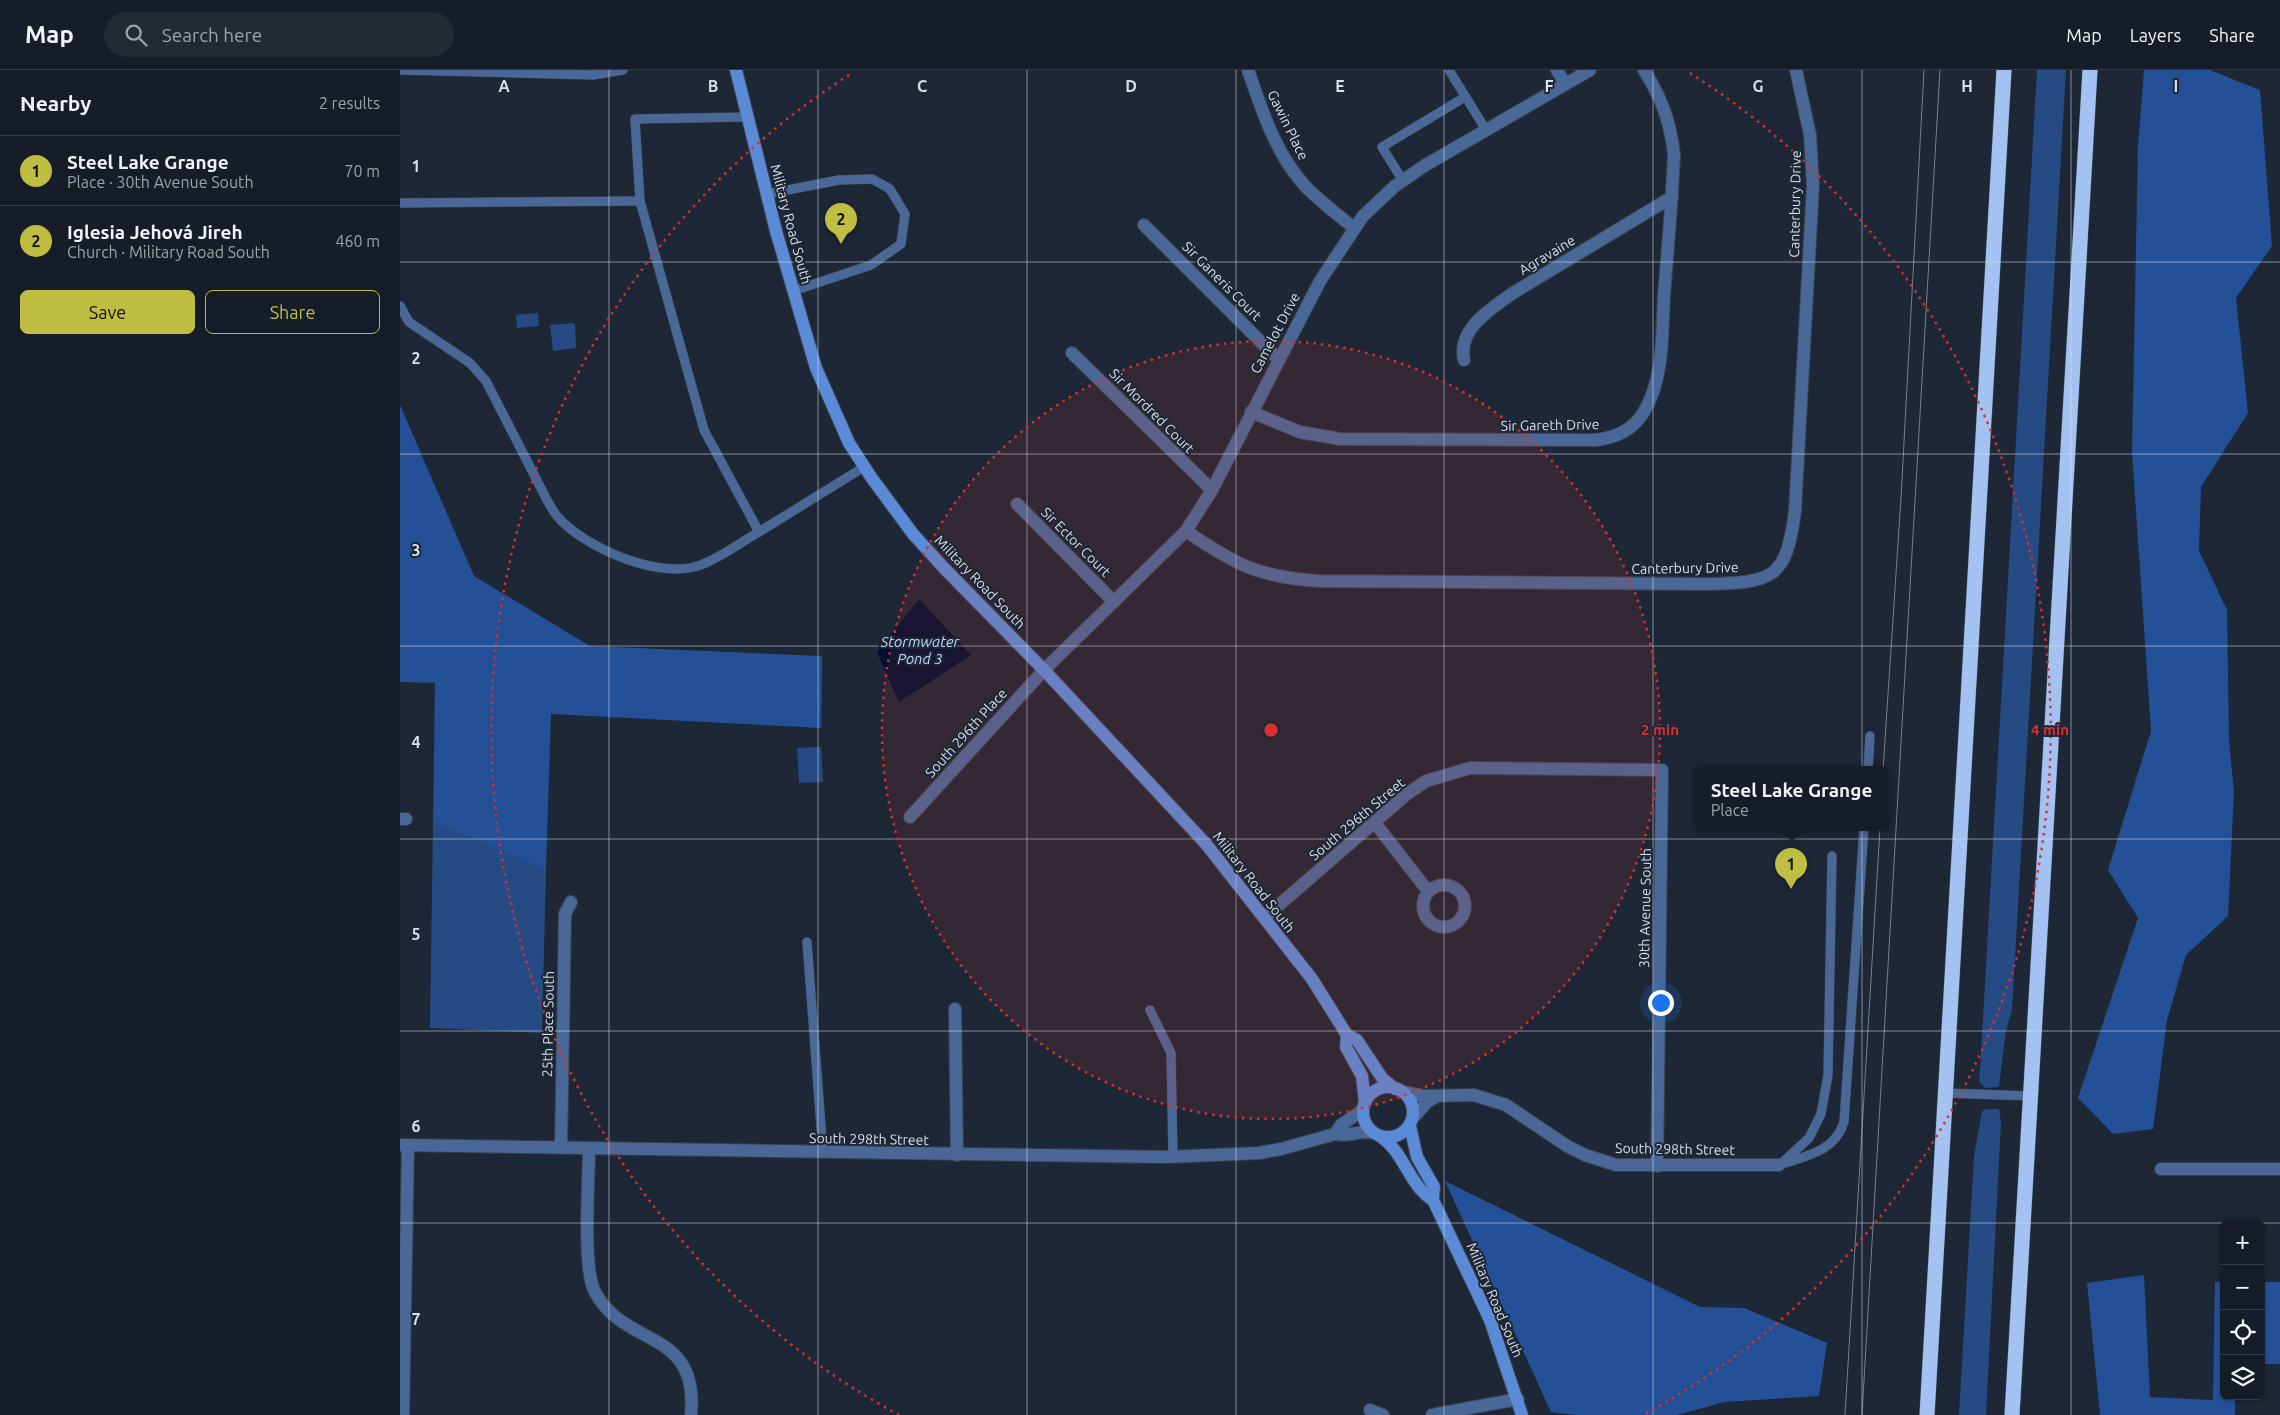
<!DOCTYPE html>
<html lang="en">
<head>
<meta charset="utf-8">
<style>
	body { margin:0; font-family:Ubuntu,sans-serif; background:#232a34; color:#f1f3f6 }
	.controls { position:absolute; right:15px; bottom:15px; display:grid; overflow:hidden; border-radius:8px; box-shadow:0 1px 4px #0004 }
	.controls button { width:45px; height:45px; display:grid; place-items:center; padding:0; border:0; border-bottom:1px solid #353b45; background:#161d28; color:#f1f3f6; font:25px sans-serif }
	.you { position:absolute; left:1260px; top:932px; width:18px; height:18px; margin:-12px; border:4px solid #fff; border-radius:50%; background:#1a73e8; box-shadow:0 0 0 8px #1a73e833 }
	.badge { display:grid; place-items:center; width:32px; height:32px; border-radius:50%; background:#bfbe42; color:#111; font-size:16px; font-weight:700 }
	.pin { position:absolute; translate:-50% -41px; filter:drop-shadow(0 1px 2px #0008) }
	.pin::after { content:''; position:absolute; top:26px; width:18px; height:15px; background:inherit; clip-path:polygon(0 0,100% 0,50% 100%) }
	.popup { position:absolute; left:1294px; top:696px; width:195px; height:65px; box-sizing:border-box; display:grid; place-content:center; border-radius:8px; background:#161d28; filter:drop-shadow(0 1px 4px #0005); font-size:16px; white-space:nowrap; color:#9ea2a8 }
	.popup b { font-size:19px; color:#f1f3f6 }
	.popup::after { content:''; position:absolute; left:50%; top:100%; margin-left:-10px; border:10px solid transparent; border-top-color:#161d28 }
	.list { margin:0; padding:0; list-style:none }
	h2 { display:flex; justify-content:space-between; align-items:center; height:65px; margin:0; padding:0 20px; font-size:21px }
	h2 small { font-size:16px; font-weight:400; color:#9ea2a8 }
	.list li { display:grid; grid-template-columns:32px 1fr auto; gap:15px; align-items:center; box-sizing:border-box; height:70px; padding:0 20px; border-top:1px solid #353b45 }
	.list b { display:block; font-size:19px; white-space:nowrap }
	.list p { margin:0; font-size:16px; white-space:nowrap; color:#9ea2a8 }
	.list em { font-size:16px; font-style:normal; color:#9ea2a8 }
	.actions { display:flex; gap:10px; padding:15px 20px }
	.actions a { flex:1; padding:11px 0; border:1px solid #bfbe42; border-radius:8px; text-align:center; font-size:18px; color:#bfbe42 }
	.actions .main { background:#bfbe42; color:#111 }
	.icon { flex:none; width:28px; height:28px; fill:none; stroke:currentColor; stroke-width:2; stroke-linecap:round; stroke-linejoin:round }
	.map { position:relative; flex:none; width:1880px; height:1345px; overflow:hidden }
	header { display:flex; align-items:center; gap:30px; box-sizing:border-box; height:70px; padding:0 25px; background:#161d28; border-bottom:1px solid #353b45 }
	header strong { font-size:24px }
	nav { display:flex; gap:28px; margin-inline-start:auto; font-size:18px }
	.search { width:350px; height:45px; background:#232a34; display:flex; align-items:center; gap:12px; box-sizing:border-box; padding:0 18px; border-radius:28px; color:#9ea2a8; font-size:19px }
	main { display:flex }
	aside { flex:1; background:#161d28 }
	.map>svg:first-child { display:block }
	.green { fill:#264a83 }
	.forest { fill:#235096 }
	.water { fill:#001034 }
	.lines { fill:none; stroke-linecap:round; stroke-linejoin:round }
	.lane-casing { stroke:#3c4453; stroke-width:10 }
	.street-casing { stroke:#3c4453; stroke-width:14 }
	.secondary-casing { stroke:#3c4453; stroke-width:14 }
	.highway-casing { stroke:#3c4453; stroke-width:16 }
	.lane { stroke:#496897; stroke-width:9 }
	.street { stroke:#496897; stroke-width:12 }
	.secondary { stroke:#5b8bd7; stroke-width:12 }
	.highway { stroke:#a4c2f1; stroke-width:15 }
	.tram { stroke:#777f8b; stroke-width:1 }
	.grid { fill:none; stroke:#d9dfe9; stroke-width:1; stroke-opacity:0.55 }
	.ring { fill:none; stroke:#d63132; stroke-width:2.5; stroke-dasharray:2.5 5 }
	.labels { text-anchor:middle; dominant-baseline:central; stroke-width:4; stroke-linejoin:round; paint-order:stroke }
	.street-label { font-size:14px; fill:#d9dfe9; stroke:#1e2736 }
	.water-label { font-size:15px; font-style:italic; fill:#bbd5fd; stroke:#1e2736 }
	.grid-label { font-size:16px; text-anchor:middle; font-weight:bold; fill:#d9dfe9; stroke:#1e2736; stroke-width:4; stroke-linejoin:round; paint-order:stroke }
	.centre { fill:#d63132; stroke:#1e2736; stroke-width:2.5 }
	.ring-label { font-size:15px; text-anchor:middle; font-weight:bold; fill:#d63132; stroke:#1e2736; stroke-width:4; stroke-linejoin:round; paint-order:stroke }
</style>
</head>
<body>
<header>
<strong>Map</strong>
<div class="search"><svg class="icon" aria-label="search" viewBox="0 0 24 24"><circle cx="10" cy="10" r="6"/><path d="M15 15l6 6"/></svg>Search here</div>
<nav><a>Map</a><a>Layers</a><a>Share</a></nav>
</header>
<main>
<aside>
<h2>Nearby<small>2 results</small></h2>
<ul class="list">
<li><span class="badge">1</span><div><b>Steel Lake Grange</b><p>Place · 30th Avenue South</p></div><em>70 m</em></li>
<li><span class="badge">2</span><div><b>Iglesia Jehová Jireh</b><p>Church · Military Road South</p></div><em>460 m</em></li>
</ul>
<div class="actions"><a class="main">Save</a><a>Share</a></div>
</aside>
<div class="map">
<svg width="1880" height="1345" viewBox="0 0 1880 1345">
	<rect width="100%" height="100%" fill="#1e2736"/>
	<g class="green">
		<polygon points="1637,0 1666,0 1612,940 1606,961 1599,1017 1585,1018 1579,1011 1580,1001"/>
		<polygon points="138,243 139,256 117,258 116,245"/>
		<polygon points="173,253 175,255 176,278 153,281 150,255"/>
		<polygon points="421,677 423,712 399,713 397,678"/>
		<polygon points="33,752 146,800 142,963 30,958"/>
		<polygon points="1586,1039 1599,1039 1601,1052 1586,1345 1559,1345 1574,1086 1582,1041"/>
	</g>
	<g class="forest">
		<polygon points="1744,0 1810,0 1860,20 1872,176 1836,228 1848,343 1801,417 1799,481 1827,540 1829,670 1834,722 1828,846 1786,885 1767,950 1753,1059 1713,1064 1678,1028 1738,848 1708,800 1751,661 1732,382 1738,76"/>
		<polygon points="0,335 74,506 190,576 422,586 421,658 151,644 146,800 33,752 35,613 0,612"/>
		<polygon points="1045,1111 1300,1237 1344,1238 1427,1273 1419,1326 1325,1332 1277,1345 1175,1345 1151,1342"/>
		<polygon points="1744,1205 1750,1327 1813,1330 1815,1212 1824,1212 1824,1326 1835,1326 1835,1345 1700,1345 1687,1213"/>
		<rect x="1861" y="1212" width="19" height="82"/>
	</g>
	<polygon class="water" points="519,529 571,585 499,632 477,582"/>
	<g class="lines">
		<g class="lane-casing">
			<g id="lane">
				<polyline points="0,0 193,5 223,0"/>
				<polyline points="1049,0 1086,60"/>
				<polyline points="347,47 235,49 240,131 304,360 359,462 464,397"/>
				<polyline points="1003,111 982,77 1065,27"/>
				<polyline points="367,124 439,110 472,109 490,119 505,144 501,174 471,195 393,221"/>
				<polyline points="0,133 240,131"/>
				<path d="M0,236L9,252L70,293L86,311L147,430C150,435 153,441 157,446C184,478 263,512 303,494C323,486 341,472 359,462"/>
				<polyline points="1468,700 1470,666"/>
				<polyline points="407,872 423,1083"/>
				<polyline points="750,940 771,983 773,1087"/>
				<polyline points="1546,1023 1630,1026"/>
				<polyline points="1383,1092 1409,1068 1421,1044 1428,1005 1432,786"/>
				<path d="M1379,1095C1405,1086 1435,1082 1444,1052L1464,758"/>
			</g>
		</g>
		<g class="street-casing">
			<g id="street">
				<path d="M848,0C862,40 876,86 907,118C921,132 938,145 954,158"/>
				<polyline points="1157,0 1165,14"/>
				<polyline points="744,155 878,289"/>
				<polyline points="672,283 812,420"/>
				<path d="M1064,290C1057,259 1091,239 1113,223L1272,127"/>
				<path d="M851,342L900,362L940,369L1195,370C1216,368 1234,360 1245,340C1264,307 1262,262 1264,225C1268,178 1272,131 1274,84C1270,51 1262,29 1244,0"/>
				<polyline points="617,434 714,532"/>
				<path d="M786,461C836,495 858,507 919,511L1308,514C1374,512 1386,509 1395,441L1413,115L1410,65L1396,0"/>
				<polyline points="510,747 644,600 786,461 812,420 920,211 963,146 995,116 1024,96 1190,0"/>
				<polyline points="0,749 6,749"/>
				<polyline points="975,753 1028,821"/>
				<circle cx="1044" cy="836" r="21"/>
				<polyline points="864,848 1007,724 1026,711 1070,698 1262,700 1257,1096"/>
				<polyline points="555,939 557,1085"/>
				<polyline points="1003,1022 1024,1026 1074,1025 1106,1035 1167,1076 1185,1085 1216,1095 1379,1095"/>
				<polyline points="1013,1048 1027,1032 1037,1026"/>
				<polyline points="935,1064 941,1055 963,1040"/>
				<path d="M0,1075L767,1087L859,1083L881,1079L935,1064C948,1067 960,1060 973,1063"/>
				<polyline points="161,1078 165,844 171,832"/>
				<path d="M189,1079C189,1110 182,1198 195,1222C225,1279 299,1257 291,1345"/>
				<polyline points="1761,1099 1880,1099"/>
				<polyline points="970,1340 983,1345"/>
				<polyline points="3,1345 8,1075"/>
				<polyline points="1032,1345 1118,1329"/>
			</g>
		</g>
		<g class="secondary-casing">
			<g id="secondary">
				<polyline points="336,0 376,161 416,298 449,373 471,407 513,464 543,497 644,600 806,774 912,909 947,965 957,970 982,1008 995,1019"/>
				<polyline points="947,965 946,977 962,1006 965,1033"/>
				<circle cx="988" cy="1042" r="25"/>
				<polyline points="1010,1056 1017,1087 1034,1117 1033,1130 1090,1250 1122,1345"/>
				<path d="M981,1067C1005,1083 1009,1116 1033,1130"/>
			</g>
		</g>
		<g class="highway-casing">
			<g id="highway">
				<polyline points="1527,1345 1604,0"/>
				<polyline points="1612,1345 1690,0"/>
			</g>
		</g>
		<use href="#lane" class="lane"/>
		<use href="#street" class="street"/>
		<use href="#secondary" class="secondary"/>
		<use href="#highway" class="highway"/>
		<g class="tram">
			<polyline points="1483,700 1501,428 1524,0"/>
			<polyline points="1445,1345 1480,758"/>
			<polyline points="1462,1345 1540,0"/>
		</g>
	</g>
	<path class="grid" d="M209,0V1345M418,0V1345M627,0V1345M836,0V1345M1044,0V1345M1253,0V1345M1462,0V1345M1671,0V1345M0,192H1880M0,384H1880M0,576H1880M0,769H1880M0,961H1880M0,1153H1880"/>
	<circle cx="871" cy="660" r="389" fill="#d63132" fill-opacity=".12"/>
	<g class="ring">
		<circle cx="871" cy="660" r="389"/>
		<path d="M499 1345A779 779 0 0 1 452 3M1290 3A779 779 0 0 1 1243 1345"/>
	</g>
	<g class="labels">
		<g class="street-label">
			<text transform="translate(888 55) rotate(64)">Gawin Place</text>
			<text transform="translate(1395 134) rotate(-89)">Canterbury Drive</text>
			<text transform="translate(391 154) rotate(75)">Military Road South</text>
			<text transform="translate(1147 185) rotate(-31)">Agravaine</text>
			<text transform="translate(822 211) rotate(45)">Sir Ganeris Court</text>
			<text transform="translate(875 263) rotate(-62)">Camelot Drive</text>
			<text transform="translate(752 341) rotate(45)">Sir Mordred Court</text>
			<text transform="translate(1150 355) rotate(-1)">Sir Gareth Drive</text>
			<text transform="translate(676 472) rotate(45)">Sir Ector Court</text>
			<text transform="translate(1285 498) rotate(-1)">Canterbury Drive</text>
			<text transform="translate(580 512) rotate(46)">Military Road South</text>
			<text transform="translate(566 663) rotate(-48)">South 296th Place</text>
			<text transform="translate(957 749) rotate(-40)">South 296th Street</text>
			<text transform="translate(854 812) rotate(52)">Military Road South</text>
			<text transform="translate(1245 838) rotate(-89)">30th Avenue South</text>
			<text transform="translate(148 954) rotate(-89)">25th Place South</text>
			<text transform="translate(469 1069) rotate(1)">South 298th Street</text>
			<text transform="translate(1275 1079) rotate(1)">South 298th Street</text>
			<text transform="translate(1095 1230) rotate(67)">Military Road South</text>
		</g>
		<g class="water-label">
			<text x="520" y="571">Stormwater<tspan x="520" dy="17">Pond 3</tspan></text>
		</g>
	</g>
	<g class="grid-label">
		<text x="104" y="22">A</text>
		<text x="313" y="22">B</text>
		<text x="522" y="22">C</text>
		<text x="731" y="22">D</text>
		<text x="940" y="22">E</text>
		<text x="1149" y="22">F</text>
		<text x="1358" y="22">G</text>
		<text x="1567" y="22">H</text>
		<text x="1776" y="22">I</text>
		<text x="16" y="102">1</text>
		<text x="16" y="294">2</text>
		<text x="16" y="486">3</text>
		<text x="16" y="678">4</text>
		<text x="16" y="870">5</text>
		<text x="16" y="1062">6</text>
		<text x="16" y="1255">7</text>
	</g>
	<circle cx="871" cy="660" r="8" class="centre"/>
	<g class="ring-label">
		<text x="1260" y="665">2 min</text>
		<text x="1650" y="665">4 min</text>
	</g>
</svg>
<div class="controls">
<button>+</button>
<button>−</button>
<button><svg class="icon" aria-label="locate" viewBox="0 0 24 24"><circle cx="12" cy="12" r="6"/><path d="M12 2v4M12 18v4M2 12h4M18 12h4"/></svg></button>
<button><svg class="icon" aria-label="layers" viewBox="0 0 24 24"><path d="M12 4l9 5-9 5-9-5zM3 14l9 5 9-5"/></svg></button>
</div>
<div class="you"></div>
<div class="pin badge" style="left:1391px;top:819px">1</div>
<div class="popup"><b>Steel Lake Grange</b>Place</div>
<div class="pin badge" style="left:441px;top:174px">2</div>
</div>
</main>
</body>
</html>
